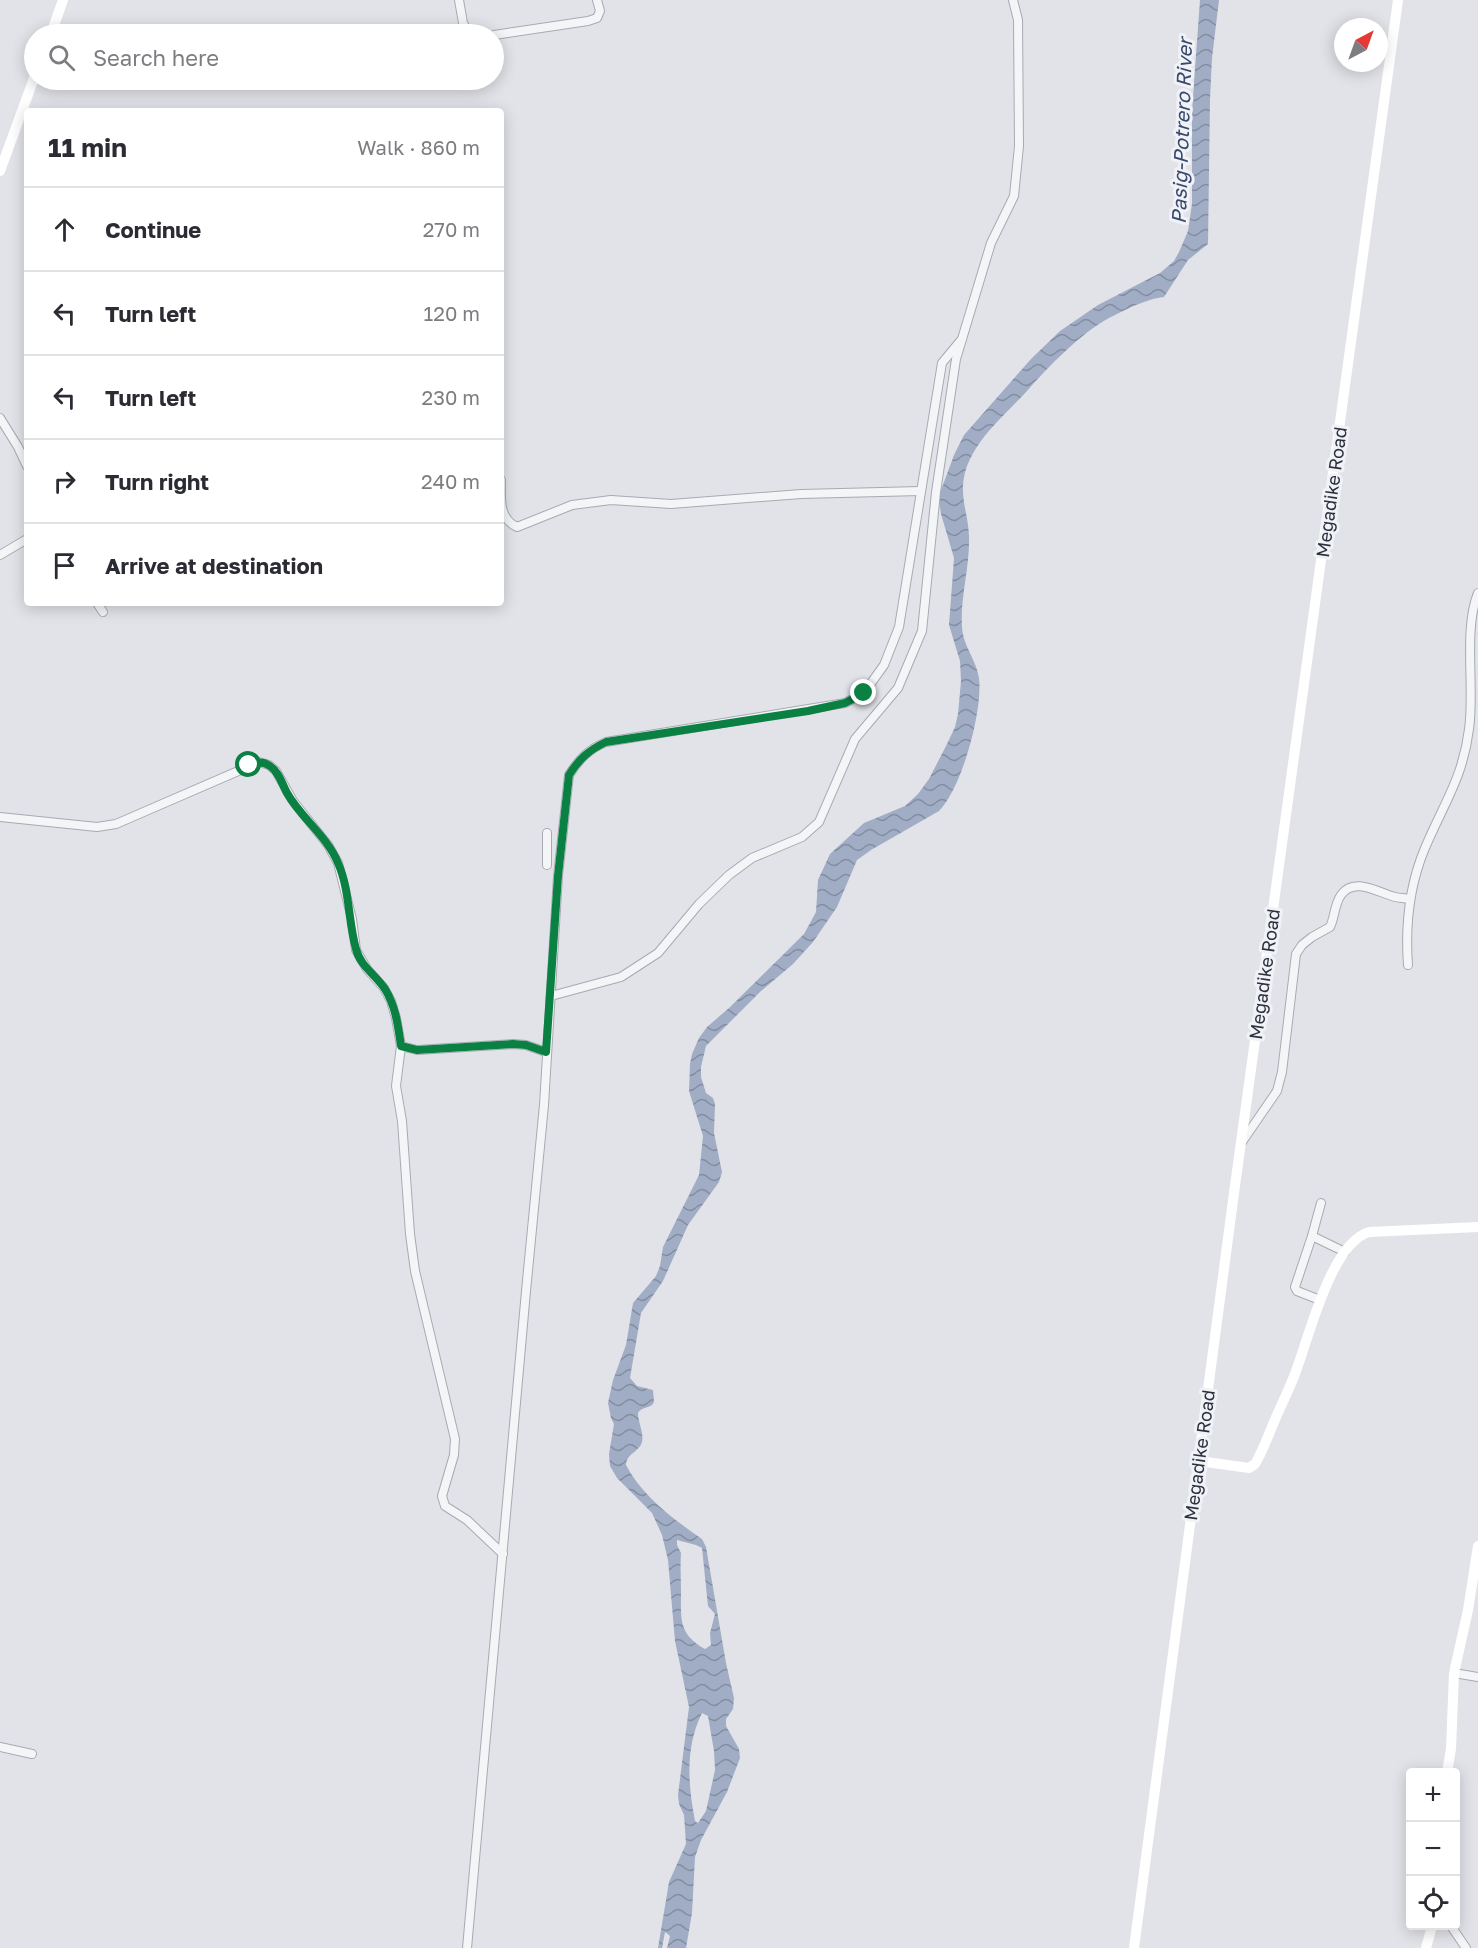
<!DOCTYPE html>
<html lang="en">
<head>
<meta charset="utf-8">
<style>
	body { margin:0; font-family:"Golos Text",sans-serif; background:#f2f2f3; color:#2b2b33 }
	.controls { position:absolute; right:18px; bottom:18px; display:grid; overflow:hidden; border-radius:6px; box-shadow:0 3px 15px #0003 }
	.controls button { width:54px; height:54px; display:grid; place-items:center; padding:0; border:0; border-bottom:2px solid #e1e1e2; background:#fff; color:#2b2b33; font:30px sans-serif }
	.compass { position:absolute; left:1334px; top:18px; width:54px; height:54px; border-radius:50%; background:#fff; box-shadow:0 3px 15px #0003; rotate:41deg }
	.stop { position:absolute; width:18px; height:18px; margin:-14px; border:4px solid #0b8043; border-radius:50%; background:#fff }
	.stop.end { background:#0b8043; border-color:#fff; box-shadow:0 2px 6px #0008 }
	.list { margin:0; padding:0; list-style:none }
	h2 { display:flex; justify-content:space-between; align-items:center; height:78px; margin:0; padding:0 24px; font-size:26px }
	h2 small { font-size:20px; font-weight:400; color:#7c7c81 }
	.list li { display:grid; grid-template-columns:39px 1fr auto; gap:18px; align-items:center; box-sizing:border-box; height:84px; padding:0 24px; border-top:2px solid #e1e1e2 }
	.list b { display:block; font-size:22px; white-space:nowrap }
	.list em { font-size:20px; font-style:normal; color:#7c7c81 }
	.icon { flex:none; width:33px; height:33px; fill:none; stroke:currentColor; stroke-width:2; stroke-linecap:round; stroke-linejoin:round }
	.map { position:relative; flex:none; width:1478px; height:1948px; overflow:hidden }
	.search { position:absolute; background:#fff; box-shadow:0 3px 15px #0003; left:24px; top:24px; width:480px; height:66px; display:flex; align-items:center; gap:15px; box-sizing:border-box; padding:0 21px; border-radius:33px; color:#7c7c81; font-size:22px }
	.panel { position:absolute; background:#fff; box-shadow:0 3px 15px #0003; left:24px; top:108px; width:480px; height:498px; border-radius:6px }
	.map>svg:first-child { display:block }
	.water { fill:url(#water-waves); fill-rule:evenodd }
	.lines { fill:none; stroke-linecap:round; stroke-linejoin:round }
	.street-casing { stroke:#a7aab3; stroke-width:10 }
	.street { stroke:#f4f5f7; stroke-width:8 }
	.secondary { stroke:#fff; stroke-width:10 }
	.route { stroke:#0b8043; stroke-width:8 }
	.labels { text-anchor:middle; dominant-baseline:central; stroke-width:6; stroke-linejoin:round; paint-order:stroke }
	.street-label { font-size:18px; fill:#2b303f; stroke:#f1f2f6 }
	.water-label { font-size:20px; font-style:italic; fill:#394a6f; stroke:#f1f2f6 }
</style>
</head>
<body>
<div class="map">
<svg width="1478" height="1948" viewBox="0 0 1478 1948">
	<defs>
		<pattern id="water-waves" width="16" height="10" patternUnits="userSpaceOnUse" patternTransform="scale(1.5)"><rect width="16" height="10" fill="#a0adc5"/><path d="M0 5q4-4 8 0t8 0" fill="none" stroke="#838da1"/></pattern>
	</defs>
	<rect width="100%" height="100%" fill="#e2e3e9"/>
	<path class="water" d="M1200,0H1219L1212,58L1210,99L1208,244L1188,260L1164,297C1159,298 1155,298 1150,300C1136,304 1121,312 1109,318C1081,333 1048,367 1027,391C1005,415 977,437 966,469C958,495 968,511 969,536C970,568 960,597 962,627C963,646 976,659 979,678C983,710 962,788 939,811L871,850L857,860L837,907L813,942L793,964L761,991L706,1046L701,1067V1077L706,1093L713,1098L715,1104L714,1133L722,1172L719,1182L688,1225L663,1281L641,1313L630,1378L637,1386L653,1390L654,1402C651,1409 642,1406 638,1413C638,1422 644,1433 642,1442C639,1452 626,1454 626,1465C642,1496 673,1519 702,1539L706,1547L726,1663L734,1698L733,1709L726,1719V1726L739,1749L740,1758L727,1792L701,1840L695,1857L692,1913L686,1948H667L670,1936L665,1932L662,1948H658L669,1882L686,1844L684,1815L679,1804L678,1795L689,1707L675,1641L668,1560L662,1535L652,1513L617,1478L610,1466L609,1454L614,1424L611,1418L608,1403L613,1380L626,1345L633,1303L656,1276L660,1266L663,1247L699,1175L703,1136L689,1091L690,1064L692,1054L699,1038L707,1027L729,1008L804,934L816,912L818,880L830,854L864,823L905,806L918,794L929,779L946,746L955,727L958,714L961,681L960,661L949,625L954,558L941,514L939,501L940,493L954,455L964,435L1031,359L1060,331L1098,305L1160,273L1174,261L1179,252L1188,231L1192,204V111ZM677,1540L696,1545L702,1548L708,1606L715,1614L710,1633L711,1645L705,1649C678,1634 681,1618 681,1592C681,1579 680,1566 681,1553L677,1545ZM702,1713L708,1716L714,1751L715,1770L706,1811L698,1823L695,1821C688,1785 685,1747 702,1713Z"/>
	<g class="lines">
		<g class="street-casing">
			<g id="street">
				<polyline points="459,0 463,23 469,34"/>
				<polyline points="494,35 588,21 597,18 600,11 597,0"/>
				<polyline points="0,418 18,447 27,466"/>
				<path d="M501,480C501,498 498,518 517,527L572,505L611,500L671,504L801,494L921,491"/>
				<polyline points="0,555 27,539"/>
				<polyline points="97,603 103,612"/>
				<polyline points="0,817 97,827 116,824 259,762 269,765 276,771 293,801 328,845 338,863 352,919 356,950 367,969 384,988 391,1001 396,1018 401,1046 396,1086 402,1121 410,1234 415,1271 455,1439 454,1455 442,1496 445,1506 467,1520 503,1554"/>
				<polyline points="547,865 547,833"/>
				<path d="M1408,965C1405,924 1409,886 1425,848C1443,805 1463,778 1469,729C1475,689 1463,630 1478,593"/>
				<polyline points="551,996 621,977 658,953 699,904 729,875 752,858 802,837 819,822 855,739 898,688 922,631 936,492 956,359 991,243 1014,196 1019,146 1018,20 1013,0"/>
				<polyline points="401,1046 417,1050 513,1044 526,1045 546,1052"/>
				<path d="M1242,1142L1277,1091L1282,1072L1296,954L1302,945L1312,937L1330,927C1335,917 1334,905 1341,895C1354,876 1379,893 1395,897C1399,898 1405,898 1409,899"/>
				<polyline points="1312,1236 1321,1203"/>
				<polyline points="1320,1300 1297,1291 1295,1287 1312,1236 1345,1252"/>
				<polyline points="1454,1673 1478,1677"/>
				<polyline points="0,1747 32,1754"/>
				<polyline points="1451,1926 1466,1948"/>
				<path d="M467,1948L526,1291L544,1105L558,876L569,775C579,759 589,749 606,742L845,703L864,693L884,665L899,627L942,363L962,339"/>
			</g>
		</g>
		<use href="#street" class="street"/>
		<g class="secondary">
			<polyline points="51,34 63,0"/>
			<polyline points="0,171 34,78"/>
			<path d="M1199,1461L1249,1468L1255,1464C1263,1451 1268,1436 1274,1422C1281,1405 1290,1388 1296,1371C1309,1337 1331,1243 1369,1232L1478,1227"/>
			<polyline points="1447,1772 1451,1749 1454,1673 1468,1610 1478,1546"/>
			<polyline points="1134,1948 1234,1193 1398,0"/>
			<polyline points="1426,1948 1432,1926"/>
		</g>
	</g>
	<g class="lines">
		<path class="route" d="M249,765C257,762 263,761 270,766C279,772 282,784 287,793C301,818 327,836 338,863C350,890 348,921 356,949C360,966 376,975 385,989C396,1007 398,1026 401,1046L417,1050L513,1044L526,1045L546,1052L558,876L569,775C579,759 589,750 606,742L808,711L845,703L864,693"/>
	</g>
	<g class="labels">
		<g class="street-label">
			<text transform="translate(1331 492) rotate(-82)">Megadike Road</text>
			<text transform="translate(1264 974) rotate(-82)">Megadike Road</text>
			<text transform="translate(1199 1455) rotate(-82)">Megadike Road</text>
		</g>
		<g class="water-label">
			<text transform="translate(1181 131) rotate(-88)">Pasig-Potrero River</text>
		</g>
	</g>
</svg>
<div class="controls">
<button>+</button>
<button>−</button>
<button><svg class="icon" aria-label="locate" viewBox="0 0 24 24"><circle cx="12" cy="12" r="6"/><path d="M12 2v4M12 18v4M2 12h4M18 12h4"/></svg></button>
</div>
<svg class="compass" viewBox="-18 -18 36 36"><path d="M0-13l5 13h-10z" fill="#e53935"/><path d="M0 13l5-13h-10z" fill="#7c7c81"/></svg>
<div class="stop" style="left:249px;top:765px"></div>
<div class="stop end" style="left:864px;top:693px"></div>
<div class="search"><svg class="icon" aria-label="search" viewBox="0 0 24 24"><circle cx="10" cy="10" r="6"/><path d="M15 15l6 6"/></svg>Search here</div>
<section class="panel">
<h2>11 min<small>Walk · 860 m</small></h2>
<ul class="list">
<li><svg class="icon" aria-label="ahead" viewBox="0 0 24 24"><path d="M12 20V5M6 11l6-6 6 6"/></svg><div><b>Continue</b></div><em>270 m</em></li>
<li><svg class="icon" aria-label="left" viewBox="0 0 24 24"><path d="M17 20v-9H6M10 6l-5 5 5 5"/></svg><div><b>Turn left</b></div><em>120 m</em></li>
<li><svg class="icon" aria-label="left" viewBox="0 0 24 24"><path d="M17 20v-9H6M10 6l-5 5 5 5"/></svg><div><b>Turn left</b></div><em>230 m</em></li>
<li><svg class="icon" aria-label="right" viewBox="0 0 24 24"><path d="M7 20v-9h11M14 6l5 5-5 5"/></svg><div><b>Turn right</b></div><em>240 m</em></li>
<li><svg class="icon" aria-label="arrive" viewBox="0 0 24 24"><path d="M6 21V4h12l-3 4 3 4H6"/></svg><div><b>Arrive at destination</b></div></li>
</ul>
</section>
</div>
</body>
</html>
